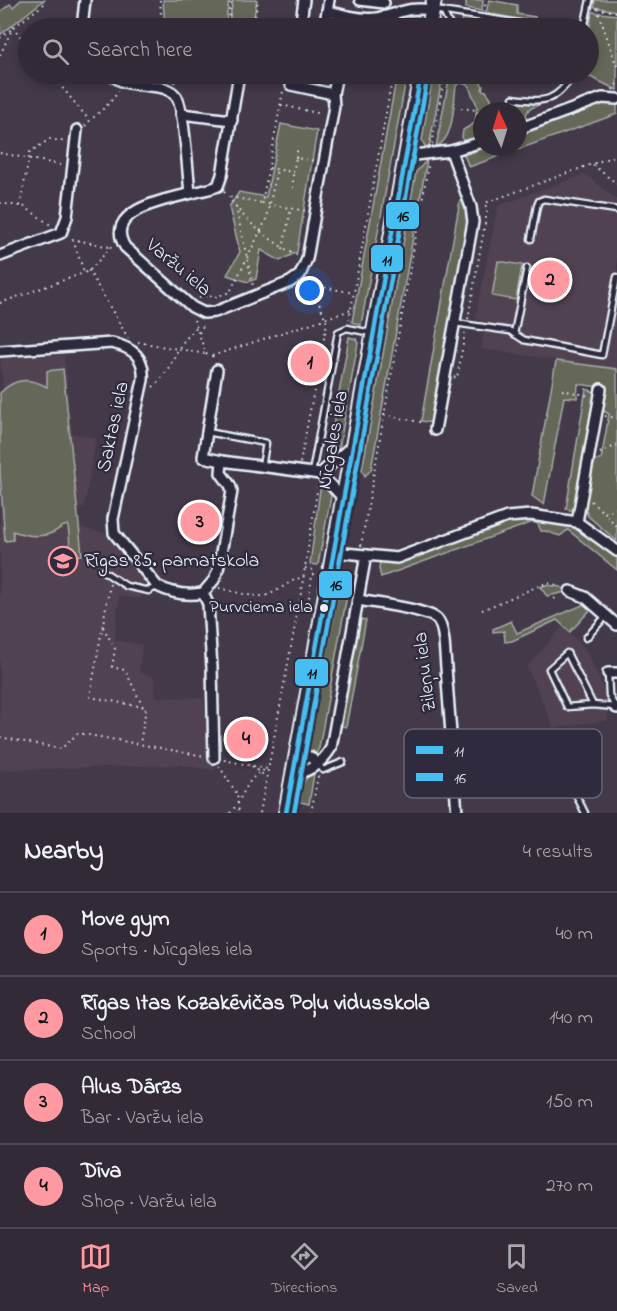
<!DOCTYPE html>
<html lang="en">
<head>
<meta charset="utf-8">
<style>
	body { margin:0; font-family:"Indie Flower",sans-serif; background:#3d3742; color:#f1f3f6 }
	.compass { position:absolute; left:473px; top:102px; width:54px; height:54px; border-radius:50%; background:#322b37; box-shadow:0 3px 9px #0003; rotate:356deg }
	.you { position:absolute; left:310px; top:291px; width:21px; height:21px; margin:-15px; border:4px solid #fff; border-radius:50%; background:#1a73e8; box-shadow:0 0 0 9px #1a73e833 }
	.badge { display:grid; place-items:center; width:39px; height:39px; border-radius:50%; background:#ff9aa2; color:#111; font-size:20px; font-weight:700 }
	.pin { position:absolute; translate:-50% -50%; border:3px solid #fff; box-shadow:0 2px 6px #0006 }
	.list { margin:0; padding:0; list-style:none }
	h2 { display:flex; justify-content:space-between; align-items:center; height:78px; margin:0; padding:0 24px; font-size:26px }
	h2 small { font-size:20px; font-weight:400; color:#a8a7ad }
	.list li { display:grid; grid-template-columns:39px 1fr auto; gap:18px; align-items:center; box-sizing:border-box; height:84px; padding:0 24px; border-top:2px solid #4d4752 }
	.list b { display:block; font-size:22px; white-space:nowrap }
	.list p { margin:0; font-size:20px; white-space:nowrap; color:#a8a7ad }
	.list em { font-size:20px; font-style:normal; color:#a8a7ad }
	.icon { flex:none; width:33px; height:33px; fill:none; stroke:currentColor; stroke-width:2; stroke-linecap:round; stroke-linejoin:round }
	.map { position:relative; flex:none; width:617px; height:813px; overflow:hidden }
	.search { position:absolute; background:#322b37; box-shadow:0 3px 9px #0003; left:18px; right:18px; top:18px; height:66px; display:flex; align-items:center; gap:15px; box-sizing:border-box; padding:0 21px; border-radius:33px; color:#a8a7ad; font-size:22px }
	.sheet { height:414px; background:#322b37 }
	nav { display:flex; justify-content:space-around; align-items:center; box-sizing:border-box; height:84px; border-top:2px solid #4d4752; background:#322b37; font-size:16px; color:#a8a7ad }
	nav a { display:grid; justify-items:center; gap:3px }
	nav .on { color:#ff9aa2 }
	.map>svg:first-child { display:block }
	.built { fill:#514351 }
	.green { fill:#656758; stroke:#a6aca8; stroke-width:1.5 }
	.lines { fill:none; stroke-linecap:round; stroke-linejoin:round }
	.lane-casing { stroke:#e8f1f8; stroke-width:9 }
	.street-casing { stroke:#e8f1f8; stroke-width:14 }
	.secondary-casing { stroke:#e8f1f8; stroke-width:18 }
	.path { stroke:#e8f1f8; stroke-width:2; stroke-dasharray:1.5 4.5; stroke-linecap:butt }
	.lane { stroke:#2f2a3d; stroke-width:4.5 }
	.street { stroke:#2f2a3d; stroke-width:9 }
	.secondary { stroke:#2f2a3d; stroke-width:14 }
	.bus-1-casing { stroke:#2f2a3d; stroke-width:9 }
	.bus-2-casing { stroke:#2f2a3d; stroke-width:9 }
	.bus-1 { stroke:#46bef1; stroke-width:4.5 }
	.bus-2 { stroke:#46bef1; stroke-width:4.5 }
	.bus-dot { fill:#e8f1f8; stroke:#2f2a3d; stroke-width:2 }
	.labels { text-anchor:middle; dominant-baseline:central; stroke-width:4.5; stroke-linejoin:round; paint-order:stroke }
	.bus-label { font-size:18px; fill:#e8f1f8; stroke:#2f2a3d; text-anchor:end }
	.street-label { font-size:20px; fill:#e8f1f8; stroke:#2f2a3d }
	.poi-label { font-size:20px; fill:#e8f1f8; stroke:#2f2a3d; text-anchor:start }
	.key { fill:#2f2a3d; stroke:#666675; stroke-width:1.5 }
	.key-label { font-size:16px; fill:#e8f1f8 }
	.line-badge { stroke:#2f2a3d; stroke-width:2 }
	.pale-badge-label { font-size:16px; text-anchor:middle; font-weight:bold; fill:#111 }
</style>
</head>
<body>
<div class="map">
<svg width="617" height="813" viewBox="0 0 617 813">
	<rect width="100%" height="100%" fill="#433949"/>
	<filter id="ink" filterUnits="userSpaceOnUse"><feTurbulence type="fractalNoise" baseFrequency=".0167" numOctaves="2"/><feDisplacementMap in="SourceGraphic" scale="12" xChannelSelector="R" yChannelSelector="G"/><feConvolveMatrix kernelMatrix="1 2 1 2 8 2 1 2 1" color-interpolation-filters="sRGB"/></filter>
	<g filter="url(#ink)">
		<g class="built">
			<polygon points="401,14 397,28 349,28 351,19"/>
			<polygon points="585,174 617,200 617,369 481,349 486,322 475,319 498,206"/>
			<polygon points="64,355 72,433 96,438 84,508 80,507 79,513 80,528 105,533 144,582 141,599 119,596 115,640 142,645 139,672 154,677 156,697 203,698 215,770 179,765 0,770 0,392 3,388 0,357"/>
			<polygon points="563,626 585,648 607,696 608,720 554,728 527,667"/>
		</g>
		<g class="green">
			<polygon points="21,0 44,0 0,35 0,12 10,4 13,7"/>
			<polygon points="163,0 229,0 226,21 229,22 233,0 257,0 252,28 165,28"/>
			<polygon points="466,0 483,0 482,11 466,8"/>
			<polygon points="489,0 517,5 517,14 535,17 535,22 486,13"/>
			<polygon points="595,0 617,0 617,11 594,7"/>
			<path d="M416,12L418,15L416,28H405C407,21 406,13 416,12Z"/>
			<polygon points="592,12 617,15 617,90 584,74 588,74 589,32"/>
			<polygon points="464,16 476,20 487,28 460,28 462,18"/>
			<polygon points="397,74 407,74 361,325 352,322"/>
			<polygon points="433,74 443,74 429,147 425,146 422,140"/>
			<path d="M450,74H475L474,78H478L483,86L482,90L486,91L491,98V101L494,102L498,111H482V138L468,143L464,142L462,137L463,130L475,123L477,105L468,85L460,83L456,86C453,105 455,138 436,147Z"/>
			<polygon points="610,101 617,103 617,114 469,167 464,155 488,147 518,147 518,136"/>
			<polygon points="512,102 541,104 529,109 526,115 527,120 518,125 518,111 511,111"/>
			<polygon points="281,124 317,131 297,252 280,261 261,250 256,279 248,282 227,275 240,252 229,207 239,192 266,197"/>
			<polygon points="427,160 371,470 365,476 362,470 416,172"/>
			<polygon points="460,200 462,200 468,217 432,423 421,421"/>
			<polygon points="498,261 522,265 516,300 492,296"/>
			<polygon points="349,337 356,339 358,343 339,449 327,460"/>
			<polygon points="556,361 617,369 617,541 588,516 584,506 595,460 601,460 609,414 602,410 606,388 578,384 577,398 564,397 544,505 532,496"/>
			<path d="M63,369L82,555L71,556L68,525C61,526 60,529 54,532C41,538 26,536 13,531V540L5,541L0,473V393C14,378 30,377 47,387V371Z"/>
			<polygon points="586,389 598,393 578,512 566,509"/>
			<polygon points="323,485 327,488 331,496 318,565 310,564 320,490"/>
			<polygon points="525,516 571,521 617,555 617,570 568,530 560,536 545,531 541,531 538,524 533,522 381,577 379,569 380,560"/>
			<polygon points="340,584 347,588 348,590 319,748 315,755 309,750"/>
			<polygon points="546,585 561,587 566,592 547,596 540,587"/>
			<polygon points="585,604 593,607 570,632 557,620 512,641 505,642 504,631 493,632 493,629 511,621 517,633"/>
			<polygon points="358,619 366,620 346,727 339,725"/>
			<path d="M314,774L309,804L300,802C302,791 301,777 314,774Z"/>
		</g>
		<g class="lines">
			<g class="lane-casing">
				<g id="lane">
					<polyline points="434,10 550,28"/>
					<polyline points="443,11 451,28"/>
					<polyline points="394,28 396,13"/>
					<polyline points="584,28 590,0"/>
					<path d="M513,98C548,103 553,102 575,74"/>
					<polyline points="531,239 537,206 539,201 544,199 617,210"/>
					<polyline points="455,323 510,331 524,340 602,355 617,277"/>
					<polyline points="514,334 527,268"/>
					<polyline points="207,432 266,443 262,467"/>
					<polyline points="312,473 338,332 347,328 371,333"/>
					<polyline points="103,571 126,586 149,591 157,586"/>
					<polyline points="586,638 606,616"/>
					<polyline points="608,673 609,695 615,707"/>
					<polyline points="593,705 567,707 549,669 567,653 593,705 615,707"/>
					<polyline points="317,763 323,770 343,762"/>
					<polyline points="575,793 585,813"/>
				</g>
			</g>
			<g class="street-casing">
				<g id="street">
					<polyline points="360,0 384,3"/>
					<polyline points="327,11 348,16"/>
					<polyline points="82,28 85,0"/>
					<polyline points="300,28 304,0"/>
					<polyline points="324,28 329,0"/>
					<path d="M346,28L348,16C357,17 368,20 377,18C400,14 406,6 432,10"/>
					<path d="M112,74C121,85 136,84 150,86C160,87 169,88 176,96C184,105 188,176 190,193"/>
					<polyline points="293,74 291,85 333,94"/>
					<polyline points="316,78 317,74"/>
					<path d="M238,80L222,175L218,186C196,196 98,202 125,247L192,307L204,313L215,312L290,282L300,275L307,259L334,106L333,94L337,74"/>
					<polyline points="181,114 232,120"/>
					<polyline points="518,129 602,98 617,99"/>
					<polyline points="405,156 451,151 482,142"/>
					<polyline points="0,256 61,233 67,217 77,130"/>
					<path d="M0,351L112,343C133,348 145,357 143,380L113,519L114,533L157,586C171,593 187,596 203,593"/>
					<polyline points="217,370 203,457 222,461"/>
					<polyline points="435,430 473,222 471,207 451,151"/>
					<polyline points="320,474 353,445"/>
					<polyline points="577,522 601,389"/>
					<polyline points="334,552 397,558 507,517 531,515 577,522 617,551"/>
					<polyline points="570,591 585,597 617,625"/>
					<polyline points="203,593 214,580 218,570 232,491 230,485 221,473 222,461 320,474 344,499"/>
					<polyline points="203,593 208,604 212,668 214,758"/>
					<path d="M358,600C374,603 426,609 437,619C442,624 443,634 444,641L457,813"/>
					<polyline points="608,673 617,673"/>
					<polyline points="615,707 617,708"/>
					<polyline points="297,755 310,757 317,763"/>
					<path d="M293,774C310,772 322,763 331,748L366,555"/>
				</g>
			</g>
			<g class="secondary-casing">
				<g id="secondary">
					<polyline points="429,28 434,0"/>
					<polyline points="286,813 421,74"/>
				</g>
			</g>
			<g class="path">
				<polyline points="160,0 162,28"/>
				<polyline points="597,8 617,67"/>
				<polyline points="597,9 617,12"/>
				<polyline points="484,12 486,0"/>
				<polyline points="227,28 231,0"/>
				<polyline points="253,28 258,0"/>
				<polyline points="0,38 44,4"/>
				<polyline points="0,55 13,27 28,46"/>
				<polyline points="51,74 89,120"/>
				<polyline points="454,74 458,84"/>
				<polyline points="174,83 178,74"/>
				<polyline points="613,90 617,84"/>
				<polyline points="281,105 322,114"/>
				<polyline points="461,108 476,110 482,117"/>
				<path d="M85,126C95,114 111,105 118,91"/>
				<polyline points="432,144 445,74"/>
				<polyline points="0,153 62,165"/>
				<polyline points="296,158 298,146"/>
				<polyline points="593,165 617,184"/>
				<polyline points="269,168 293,172 296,158 316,161"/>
				<polyline points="293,188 293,172"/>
				<path d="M224,192C229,197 231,201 236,207C252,227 276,245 298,256"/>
				<polyline points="230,197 262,203 283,91"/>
				<polyline points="0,203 25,207 52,226"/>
				<polyline points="262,203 306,211"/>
				<polyline points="20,206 30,152 50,139 67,142"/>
				<polyline points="236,207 253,286"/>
				<polyline points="72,239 110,247"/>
				<polyline points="73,240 83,269 89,271 128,338"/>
				<polyline points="283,249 291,208"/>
				<polyline points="308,282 312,285 354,293"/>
				<polyline points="215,297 230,292 267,218 277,169"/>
				<polyline points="199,298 209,295 215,299"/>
				<polyline points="0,303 89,271 113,245"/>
				<polyline points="468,319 487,212 485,203 617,155"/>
				<polyline points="194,320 206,354 212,356 214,361"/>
				<polyline points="349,320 393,74"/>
				<polyline points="199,333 205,323"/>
				<polyline points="138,342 206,354"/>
				<polyline points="212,356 351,310"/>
				<polyline points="454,377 457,378 465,333"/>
				<path d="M153,387C165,377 171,363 178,350C182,342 190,334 197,327"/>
				<polyline points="562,390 586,395 590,399"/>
				<polyline points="384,415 425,423"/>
				<polyline points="605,416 617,418"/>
				<polyline points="600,453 617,445"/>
				<polyline points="300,463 327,323 312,285"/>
				<polyline points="591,501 604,513"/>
				<polyline points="617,508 604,513 617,526"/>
				<polyline points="361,546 429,162"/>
				<polyline points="305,568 313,570 313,576"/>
				<polyline points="110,584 90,697 143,707"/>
				<path d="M219,588C234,591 256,600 270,594C282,589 291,579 304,577"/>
				<polyline points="554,599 559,596"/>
				<polyline points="298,610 307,612 312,576"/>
				<polyline points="482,610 541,585 548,583 561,586"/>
				<polyline points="103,627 115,649 112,667 125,670 143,707 146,708 140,744"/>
				<polyline points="0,737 61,749 78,733 204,756"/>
				<polyline points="224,760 268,769"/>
				<polyline points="219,766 237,794 239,813"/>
				<polyline points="252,766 266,777"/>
				<path d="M230,813C243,800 247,775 265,770"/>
				<polyline points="260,813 300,599 318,485"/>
				<polyline points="311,813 318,776"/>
			</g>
			<use href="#lane" class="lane"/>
			<use href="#street" class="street"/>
			<use href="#secondary" class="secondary"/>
			<g class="bus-1-casing">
				<polyline id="bus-1" points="286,813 421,74"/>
			</g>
			<g class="bus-2-casing">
				<polyline id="bus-2" points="294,813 428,75"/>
			</g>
			<use href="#bus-1" class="bus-1"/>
			<use href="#bus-2" class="bus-2"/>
		</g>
	</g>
	<defs>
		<g id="school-ring" transform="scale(1.5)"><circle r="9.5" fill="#2f2a3d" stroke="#ff9aa2" stroke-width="1.5"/><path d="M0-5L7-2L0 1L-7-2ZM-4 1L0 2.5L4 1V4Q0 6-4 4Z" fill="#ff9aa2"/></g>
	</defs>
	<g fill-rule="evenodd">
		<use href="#school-ring" x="63" y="561"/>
	</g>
	<circle class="bus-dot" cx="324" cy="608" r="5"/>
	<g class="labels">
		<g class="bus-label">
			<text x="313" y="608">Purvciema iela</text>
		</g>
		<g class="street-label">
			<text transform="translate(178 268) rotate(40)">Varžu iela</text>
			<text transform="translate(114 427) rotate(-78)">Saktas iela</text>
			<text transform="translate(334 440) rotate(-80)">Nīcgales iela</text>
			<text transform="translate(426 672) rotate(-97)">Zileņu iela</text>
		</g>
		<g class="poi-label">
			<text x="84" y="561">Rīgas 85. pamatskola</text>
		</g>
	</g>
	<rect x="404" y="729" width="198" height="69" rx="9" class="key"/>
	<rect x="416" y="746" width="27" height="8" fill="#46bef1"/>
	<rect x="416" y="773" width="27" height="8" fill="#46bef1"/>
	<g class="key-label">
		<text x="454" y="756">11</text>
		<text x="454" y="783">16</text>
	</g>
	<g class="line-badge">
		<rect x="385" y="201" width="35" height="29" rx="6" fill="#46bef1"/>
		<rect x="370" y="244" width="34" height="29" rx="6" fill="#46bef1"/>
		<rect x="318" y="570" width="35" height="29" rx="6" fill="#46bef1"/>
		<rect x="294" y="658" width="35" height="29" rx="6" fill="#46bef1"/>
	</g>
	<g class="pale-badge-label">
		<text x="403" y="221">16</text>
		<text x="387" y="265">11</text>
		<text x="336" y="590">16</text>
		<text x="312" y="678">11</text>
	</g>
</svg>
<svg class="compass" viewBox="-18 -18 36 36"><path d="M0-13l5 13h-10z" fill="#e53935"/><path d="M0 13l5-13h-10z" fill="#a8a7ad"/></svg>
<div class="you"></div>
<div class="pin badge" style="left:310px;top:363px">1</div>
<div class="pin badge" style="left:550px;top:280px">2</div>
<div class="pin badge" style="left:200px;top:522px">3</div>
<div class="pin badge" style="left:246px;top:739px">4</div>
<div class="search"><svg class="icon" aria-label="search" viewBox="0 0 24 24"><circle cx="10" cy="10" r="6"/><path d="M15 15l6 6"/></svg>Search here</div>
</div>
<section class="sheet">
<h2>Nearby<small>4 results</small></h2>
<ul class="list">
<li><span class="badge">1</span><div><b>Move gym</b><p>Sports · Nīcgales iela</p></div><em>40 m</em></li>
<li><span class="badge">2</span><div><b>Rīgas Itas Kozakēvičas Poļu vidusskola</b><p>School</p></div><em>140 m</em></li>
<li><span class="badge">3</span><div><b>Alus Dārzs</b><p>Bar · Varžu iela</p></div><em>150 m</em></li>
<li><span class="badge">4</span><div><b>Dīva</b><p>Shop · Varžu iela</p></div><em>270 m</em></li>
</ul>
</section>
<nav>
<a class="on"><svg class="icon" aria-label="map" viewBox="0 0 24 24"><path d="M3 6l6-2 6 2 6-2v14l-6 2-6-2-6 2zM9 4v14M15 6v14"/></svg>Map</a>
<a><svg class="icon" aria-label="directions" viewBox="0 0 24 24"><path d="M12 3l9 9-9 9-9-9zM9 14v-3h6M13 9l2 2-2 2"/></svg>Directions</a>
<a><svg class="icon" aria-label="saved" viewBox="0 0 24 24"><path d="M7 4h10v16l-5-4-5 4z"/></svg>Saved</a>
</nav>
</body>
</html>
